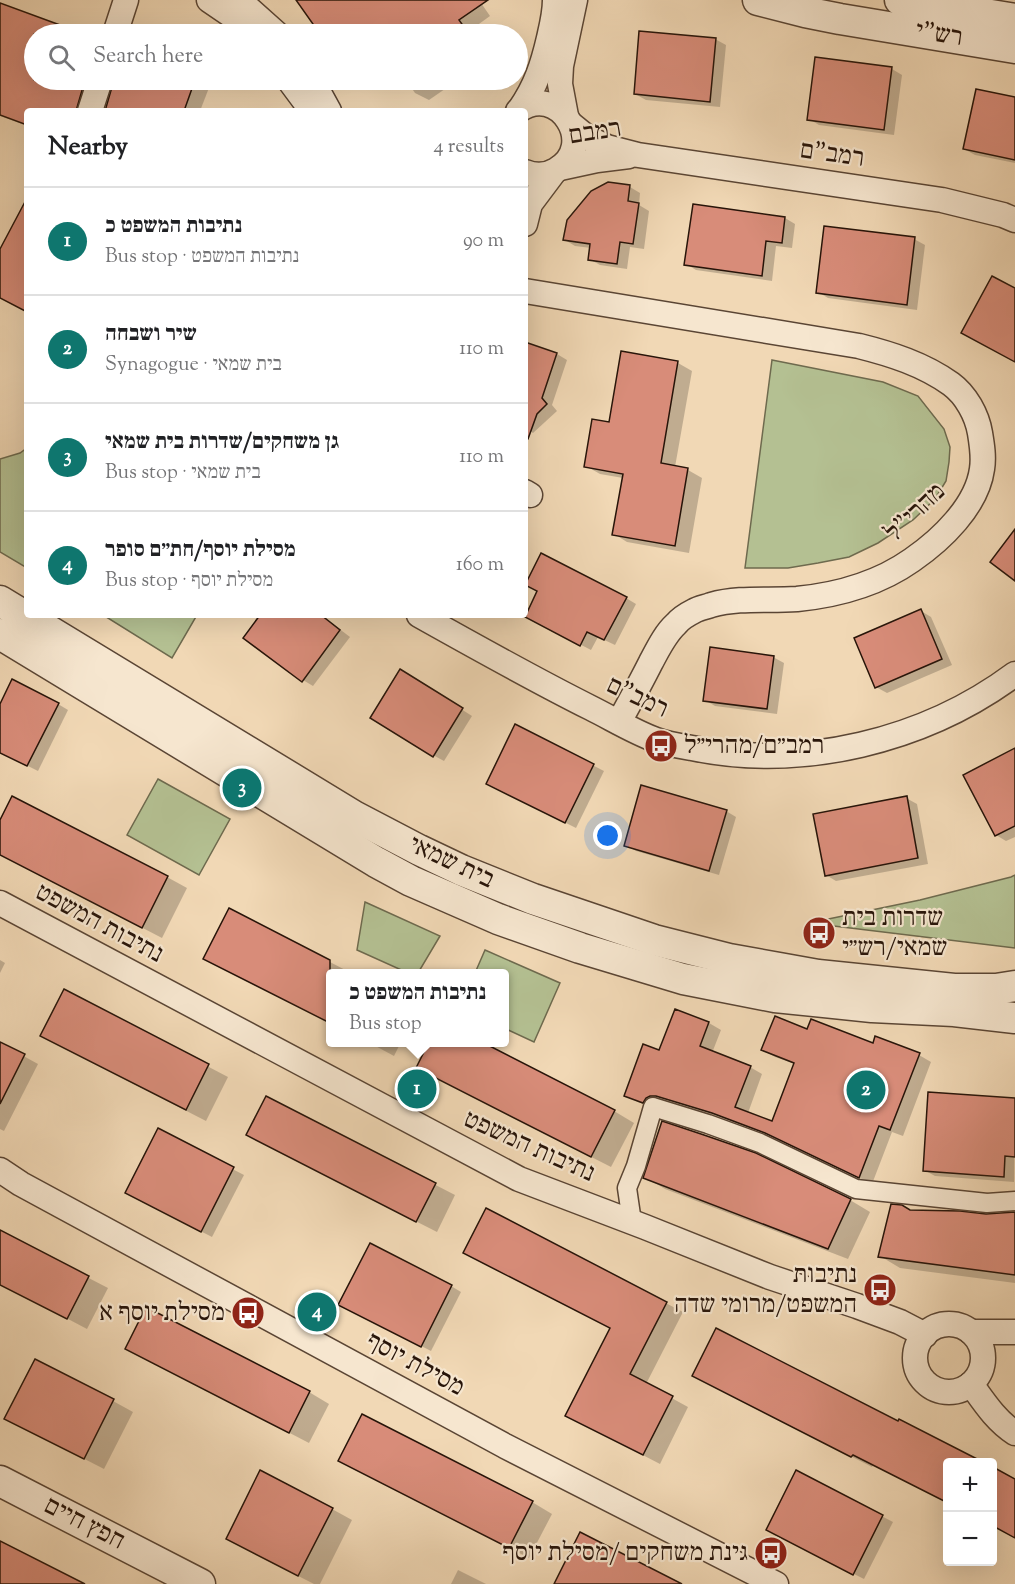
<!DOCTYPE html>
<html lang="en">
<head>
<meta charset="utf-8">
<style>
	body { margin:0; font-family:"Sorts Mill Goudy","Frank Ruhl Libre",serif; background:#f2f2f2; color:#202124 }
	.controls { position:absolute; right:18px; bottom:18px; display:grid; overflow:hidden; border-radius:6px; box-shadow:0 6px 24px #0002 }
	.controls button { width:54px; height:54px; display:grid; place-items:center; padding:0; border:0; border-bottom:2px solid #e0e0e0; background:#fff; color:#202124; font:30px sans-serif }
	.you { position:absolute; left:608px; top:836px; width:21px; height:21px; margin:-15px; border:4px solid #fff; border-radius:50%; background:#1a73e8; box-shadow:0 0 0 9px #1a73e833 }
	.badge { display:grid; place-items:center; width:39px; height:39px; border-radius:50%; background:#0f766e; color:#fff; font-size:20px; font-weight:700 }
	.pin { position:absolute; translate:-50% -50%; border:3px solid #fff; box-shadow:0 2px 6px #0006 }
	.popup { position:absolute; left:326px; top:969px; width:183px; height:78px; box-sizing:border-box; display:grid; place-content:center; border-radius:6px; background:#fff; filter:drop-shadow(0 2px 4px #0005); font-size:20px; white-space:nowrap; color:#757577 }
	.popup b { font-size:22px; color:#202124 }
	.popup::after { content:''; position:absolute; left:50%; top:100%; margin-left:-12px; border:12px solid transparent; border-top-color:#fff }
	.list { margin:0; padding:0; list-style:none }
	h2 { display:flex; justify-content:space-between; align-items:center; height:78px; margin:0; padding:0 24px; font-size:26px }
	h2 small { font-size:20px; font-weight:400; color:#757577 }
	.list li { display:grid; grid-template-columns:39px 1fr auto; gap:18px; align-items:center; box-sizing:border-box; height:108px; padding:0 24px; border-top:2px solid #e0e0e0 }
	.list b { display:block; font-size:22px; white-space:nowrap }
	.list p { margin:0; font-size:20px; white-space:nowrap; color:#757577 }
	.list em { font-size:20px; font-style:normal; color:#757577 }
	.icon { flex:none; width:33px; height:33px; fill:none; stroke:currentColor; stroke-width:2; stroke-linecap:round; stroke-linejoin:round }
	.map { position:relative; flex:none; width:1015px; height:1584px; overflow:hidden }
	.search { position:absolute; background:#fff; box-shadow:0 6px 24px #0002; left:24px; top:24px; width:504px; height:66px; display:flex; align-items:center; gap:15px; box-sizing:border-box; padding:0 21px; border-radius:33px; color:#757577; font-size:22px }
	.panel { position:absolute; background:#fff; box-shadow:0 6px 24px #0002; left:24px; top:108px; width:504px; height:510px; border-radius:6px }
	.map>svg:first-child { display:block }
	.green { fill:#b4c092; stroke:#6e6a4e; stroke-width:1.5 }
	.shadow { fill:#0003 }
	.building { fill:#d88c79; stroke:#271409; stroke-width:1.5 }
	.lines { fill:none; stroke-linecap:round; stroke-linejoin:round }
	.pedestrian-casing { stroke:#5a4534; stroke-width:21 }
	.minor-casing { stroke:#5a4534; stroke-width:27 }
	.tertiary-casing { stroke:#5a4534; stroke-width:33 }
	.pedestrian { stroke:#f6e6cf; stroke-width:18 }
	.minor { stroke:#f6e6cf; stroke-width:24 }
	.tertiary { stroke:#f6e6cf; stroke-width:30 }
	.labels { text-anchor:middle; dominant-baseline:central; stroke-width:4.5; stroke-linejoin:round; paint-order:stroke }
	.street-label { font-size:26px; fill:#271409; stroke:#f6e6cf }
	.poi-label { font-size:26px; fill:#271409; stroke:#f6e6cf; text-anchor:end }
</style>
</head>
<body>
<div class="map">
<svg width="1015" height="1584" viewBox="0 0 1015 1584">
	<rect width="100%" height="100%" fill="#f1d8b5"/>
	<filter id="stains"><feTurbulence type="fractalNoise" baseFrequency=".00333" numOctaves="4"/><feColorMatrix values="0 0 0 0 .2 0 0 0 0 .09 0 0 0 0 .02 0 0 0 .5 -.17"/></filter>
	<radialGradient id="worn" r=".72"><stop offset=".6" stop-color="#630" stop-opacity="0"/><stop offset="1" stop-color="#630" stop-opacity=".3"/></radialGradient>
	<g class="green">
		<polygon points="772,360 883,382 918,396 944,429 950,447 949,462 946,481 935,499 913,520 878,543 849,557 818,563 788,568 745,568"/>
		<polygon points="27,448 27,568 0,552 0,459 20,453"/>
		<polygon points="103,615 197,615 172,658"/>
		<polygon points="158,779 230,819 199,875 127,835"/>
		<polygon points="1015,875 1015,948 809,923 920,900 1011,877"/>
		<polygon points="365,902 440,936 418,973 408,973 357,950"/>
		<polygon points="485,950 560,983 534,1042 504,1028 504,974 475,973"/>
	</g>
	<g class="shadow">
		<polygon points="298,0 479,0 490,16 472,29 476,34 322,34"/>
		<polygon points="2,6 80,34 34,34 34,80 103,80 91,111 27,111 27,126 0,116 0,11"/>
		<polygon points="136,26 158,34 133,34"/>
		<polygon points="715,39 726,45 720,107 646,100 635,94"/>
		<polygon points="892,69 902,75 894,135 819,125 809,119"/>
		<polygon points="115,80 212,80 200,111 107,111"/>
		<polygon points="354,80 377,80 367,86"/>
		<polygon points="406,80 458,80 429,100 415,93"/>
		<polygon points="1015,99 1015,163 975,155 964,149"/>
		<polygon points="609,184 630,187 640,193 639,205 649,211 644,249 630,247 627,269 600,265 589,259 591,248 575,246 565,240"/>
		<polygon points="785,218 795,224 792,248 776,246 772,281 696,270 686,264"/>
		<polygon points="914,239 925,245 917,310 828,298 818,292"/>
		<polygon points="527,344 557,354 567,360 552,405 557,411 533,433 525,428 525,351"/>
		<polygon points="622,353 678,363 692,371 675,467 688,470 702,478 689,553 627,542 614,534 623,478 600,474 586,466 610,424"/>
		<polygon points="626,598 636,604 615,645 598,637 591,650 537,622"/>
		<polygon points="921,611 931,617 952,665 887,693 876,687"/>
		<polygon points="262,615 321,615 350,637 313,686 303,680"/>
		<polygon points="773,657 784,663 777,714 715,706 705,700"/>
		<polygon points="411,677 472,716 444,761 433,755"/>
		<polygon points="58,704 68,710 38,771 0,752 0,707"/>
		<polygon points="516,726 604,771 576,828 498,789"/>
		<polygon points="1015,750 1015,837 1006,841 996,835"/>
		<polygon points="906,798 917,804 928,864 836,881 826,875"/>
		<polygon points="726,811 736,817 719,875 636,851 626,845"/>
		<polygon points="0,823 167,877 187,888 162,938 0,854"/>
		<polygon points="230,910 353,974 330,974 330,1023 225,970"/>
		<polygon points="0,960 5,963 0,973"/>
		<polygon points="64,991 228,1077 206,1121 62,1047"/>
		<polygon points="676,1011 709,1023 721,1030 712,1053 750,1067 762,1074 748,1113 773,1123 795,1064 775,1057 763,1050 808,1030 919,1055 931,1062 903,1136 892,1132 872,1184 779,1139 726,1120 670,1102 663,1102 655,1109 638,1102 626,1095 660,1052"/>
		<polygon points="368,1042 401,1042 394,1056"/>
		<polygon points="0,1043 38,1064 4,1131 0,1129"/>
		<polygon points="438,1079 614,1111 634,1123 611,1167"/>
		<polygon points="267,1098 455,1195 437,1232 268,1146"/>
		<polygon points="1015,1099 1014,1182 935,1176 924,1170"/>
		<polygon points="159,1131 244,1175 212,1237 138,1199"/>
		<polygon points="755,1155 850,1200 870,1212 848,1259 665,1189 645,1177"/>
		<polygon points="486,1210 683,1312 646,1384 688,1407 660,1464 583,1424 611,1328"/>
		<polygon points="910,1211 986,1216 1015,1213 1015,1283 900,1268 880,1256"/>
		<polygon points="0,1232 108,1288 87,1329 0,1283"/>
		<polygon points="451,1286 461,1292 431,1351 351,1310"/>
		<polygon points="127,1349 309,1392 329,1404 309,1443"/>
		<polygon points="714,1387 899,1423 900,1422 980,1462 948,1462 948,1503 873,1465 872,1467"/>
		<polygon points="113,1401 133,1412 104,1469 26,1429"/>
		<polygon points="992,1469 1015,1480 1015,1537 992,1526"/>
		<polygon points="360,1472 532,1502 552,1514 529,1558"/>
		<polygon points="797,1472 893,1522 864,1579 778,1536"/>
		<polygon points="332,1509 352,1520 320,1584 314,1584 247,1550"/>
		<polygon points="458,1570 486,1584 451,1584"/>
	</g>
	<g class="building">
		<polygon points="296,0 488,0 459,20 469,34 320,34"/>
		<polygon points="0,3 79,32 78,34 34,34 34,80 85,80 76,111 27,111 27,125 0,115"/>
		<polygon points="639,31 716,38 710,102 634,94"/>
		<polygon points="815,57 892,67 884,130 807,120"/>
		<polygon points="114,80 195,80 184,111 105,111"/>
		<polygon points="976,89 1015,97 1015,160 963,149"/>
		<polygon points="608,182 630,185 628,201 639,203 633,244 620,242 617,264 588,260 590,244 563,240 567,220 591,191"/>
		<polygon points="27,198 27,312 0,298 0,249"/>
		<polygon points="693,204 785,217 782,243 766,241 762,276 684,265"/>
		<polygon points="824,226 915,237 907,305 816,293"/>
		<polygon points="992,276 1015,288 1015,362 961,333"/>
		<polygon points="525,342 557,353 542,398 547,404 537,414 528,439 525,439"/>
		<polygon points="621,351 678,361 661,463 688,468 675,546 612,535 623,474 584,467 592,419 609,422"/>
		<polygon points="1015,529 1015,581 990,562"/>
		<polygon points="541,553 627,597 604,640 587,632 580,646 525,617 537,591 525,585"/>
		<polygon points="921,609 942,659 875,688 854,638"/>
		<polygon points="260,615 321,615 340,630 302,682 243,638"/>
		<polygon points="710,647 774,656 767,709 703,701"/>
		<polygon points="400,669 463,708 433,757 370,718"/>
		<polygon points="12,679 59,703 27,766 0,753 0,704"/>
		<polygon points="515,724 594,764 565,823 486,784"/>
		<polygon points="1015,748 1015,826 995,836 963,775"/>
		<polygon points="641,785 727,810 709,871 624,846"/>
		<polygon points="12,796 168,876 142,928 0,855 0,820"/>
		<polygon points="907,796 918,858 825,876 813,814"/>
		<polygon points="229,908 330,960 330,1023 203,959"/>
		<polygon points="64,989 209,1064 186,1110 40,1036"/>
		<polygon points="675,1009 709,1022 700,1046 751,1066 735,1107 772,1121 794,1063 761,1050 775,1016 807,1029 811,1019 873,1043 875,1036 920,1053 890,1130 879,1126 859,1178 765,1133 712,1113 656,1096 650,1096 646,1098 643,1103 624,1096 643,1044 659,1050"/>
		<polygon points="0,1042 25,1054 0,1104"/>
		<polygon points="429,1042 482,1042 615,1110 591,1157 416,1068"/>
		<polygon points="928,1092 1015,1098 1015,1157 1005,1156 1004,1177 923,1171"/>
		<polygon points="266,1096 436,1183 416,1222 246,1135"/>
		<polygon points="662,1121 704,1135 756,1153 851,1199 828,1249 643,1178"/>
		<polygon points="158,1128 234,1167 201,1232 125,1193"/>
		<polygon points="891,1204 902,1205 910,1210 960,1211 986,1214 1015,1212 1015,1275 878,1257"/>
		<polygon points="486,1208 667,1302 630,1374 673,1396 643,1455 565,1416 610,1328 463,1253"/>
		<polygon points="0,1230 89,1276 67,1319 0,1285"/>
		<polygon points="370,1243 452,1285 421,1347 338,1305"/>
		<polygon points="146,1307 310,1391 289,1433 125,1349"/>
		<polygon points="716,1328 898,1421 899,1419 983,1462 948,1462 948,1503 853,1455 851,1457 692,1376"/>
		<polygon points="35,1359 114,1399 84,1459 4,1419"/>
		<polygon points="362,1414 533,1501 509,1548 338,1461"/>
		<polygon points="993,1467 1015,1479 1015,1538 993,1526"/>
		<polygon points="260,1470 333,1508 298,1576 226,1539"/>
		<polygon points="796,1470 883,1515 853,1575 766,1530"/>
		<polygon points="580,1532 682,1584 554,1584"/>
		<polygon points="0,1541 85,1584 0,1584"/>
	</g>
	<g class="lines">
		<g class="pedestrian-casing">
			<polyline id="pedestrian" points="632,1222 627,1188 636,1166 653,1107 708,1124 760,1143 856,1189 987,1203 1015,1201"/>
		</g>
		<g class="minor-casing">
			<g id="minor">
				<polyline points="209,0 231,15 252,34"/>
				<polyline points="239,0 277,34"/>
				<polyline points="115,34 126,0"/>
				<polyline points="289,80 312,111"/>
				<polyline points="312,80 329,111"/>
				<path d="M520,109C536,86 543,64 549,38C552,25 555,13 555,0"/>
				<polyline points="90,111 100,80"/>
				<path d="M518,111C558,81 599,146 556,170C546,176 535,176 525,172"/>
				<polyline points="566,116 560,84 561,66 575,0"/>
				<polyline points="572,125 588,138 607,147 638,155 942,200 1003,215 1015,220"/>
				<polyline points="560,168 597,160 629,156"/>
				<polyline points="525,224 530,204 554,172"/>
				<path d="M525,291L859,346C891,354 923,364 951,384C966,395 977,415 980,433C982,445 984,457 982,469C977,506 941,540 912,560C878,584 838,595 797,599C768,601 740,597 711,605C706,607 699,608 694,611C688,614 680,619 676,624C665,634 658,649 651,662C641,682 630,702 619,722"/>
				<polyline points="525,492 530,495"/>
				<path d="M419,615C476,647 533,679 591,708C613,719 634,732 656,740C667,744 680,746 692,748C802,771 925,741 1015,674"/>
				<polyline points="0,903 519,1179 645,1227 770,1277 857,1306 900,1322 925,1335"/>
				<polyline points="0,1170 21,1184 505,1446 776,1584"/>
				<circle cx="949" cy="1358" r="34"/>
				<polyline points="971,1332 1015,1332"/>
				<path d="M971,1384C984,1402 996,1421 1015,1433"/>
			</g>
		</g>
		<g class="tertiary-casing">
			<g id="tertiary">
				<polyline points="758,0 805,12 840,19 1015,48"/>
				<polyline points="900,0 1015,19"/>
				<polyline points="0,601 354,816 419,850 461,870 533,899 654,940 729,959 779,968 818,975 954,989 996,989 1015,986"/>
				<polyline points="0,634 376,862 411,881 498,919 580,948 683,979 775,997 872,1007 954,1011 1015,1018"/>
				<polyline points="0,1481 200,1584"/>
			</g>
		</g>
		<use href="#pedestrian" class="pedestrian"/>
		<use href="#minor" class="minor"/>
		<use href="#tertiary" class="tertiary"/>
	</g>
	<defs>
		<g id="bus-disc" transform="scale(1.725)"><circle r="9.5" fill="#8f2418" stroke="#f6e6cf"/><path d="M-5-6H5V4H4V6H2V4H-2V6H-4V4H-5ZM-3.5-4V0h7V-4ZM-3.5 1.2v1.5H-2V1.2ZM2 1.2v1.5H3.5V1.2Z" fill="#fff"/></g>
	</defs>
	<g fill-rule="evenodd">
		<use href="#bus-disc" x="661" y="746"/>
		<use href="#bus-disc" x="819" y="933"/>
		<use href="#bus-disc" x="880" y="1290"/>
		<use href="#bus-disc" x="248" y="1313"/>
		<use href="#bus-disc" x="771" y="1553"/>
	</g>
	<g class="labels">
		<g class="street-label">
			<text transform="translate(939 35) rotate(9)">רש"י</text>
			<text transform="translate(595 133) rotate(-9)">רמבם</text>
			<text transform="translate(832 155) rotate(8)">רמב"ם</text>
			<text transform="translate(916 513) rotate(-44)">מהרי"ל</text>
			<text transform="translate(637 698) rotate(25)">רמב"ם</text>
			<text transform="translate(451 863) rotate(25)">בית שמאי</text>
			<text transform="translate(99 924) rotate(28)">נתיבות המשפט</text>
			<text transform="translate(529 1147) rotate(24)">נתיבות המשפט</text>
			<text transform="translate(415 1365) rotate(28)">מסילת יוסף</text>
			<text transform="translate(84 1524) rotate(27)">חפץ חיים</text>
		</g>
		<g class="poi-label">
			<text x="684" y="746" text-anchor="start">רמב״ם/מהרי״ל</text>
			<text x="842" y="918" text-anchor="start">שדרות בית<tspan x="842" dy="30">שמאי/רש״י</tspan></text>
			<text x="857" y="1275">נתיבות<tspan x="857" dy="30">המשפט/מרומי שדה</tspan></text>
			<text x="225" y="1313">מסילת יוסף א</text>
			<text x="748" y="1553">גינת משחקים /מסילת יוסף</text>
		</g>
	</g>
	<rect width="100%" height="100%" filter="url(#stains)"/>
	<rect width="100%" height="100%" fill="url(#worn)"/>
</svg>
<div class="controls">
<button>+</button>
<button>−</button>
</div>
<div class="you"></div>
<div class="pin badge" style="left:417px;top:1089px">1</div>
<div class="popup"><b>נתיבות המשפט כ</b>Bus stop</div>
<div class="pin badge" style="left:866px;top:1090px">2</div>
<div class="pin badge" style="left:242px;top:788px">3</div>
<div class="pin badge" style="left:317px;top:1312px">4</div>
<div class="search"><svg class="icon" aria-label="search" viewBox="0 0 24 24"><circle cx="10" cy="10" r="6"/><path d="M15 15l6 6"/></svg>Search here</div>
<section class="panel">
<h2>Nearby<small>4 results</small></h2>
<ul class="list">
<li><span class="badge">1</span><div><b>נתיבות המשפט כ</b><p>Bus stop · נתיבות המשפט</p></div><em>90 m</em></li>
<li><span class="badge">2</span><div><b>שיר ושבחה</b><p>Synagogue · בית שמאי</p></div><em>110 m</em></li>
<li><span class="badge">3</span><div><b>גן משחקים/שדרות בית שמאי</b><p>Bus stop · בית שמאי</p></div><em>110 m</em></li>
<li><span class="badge">4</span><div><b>מסילת יוסף/חת״ם סופר</b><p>Bus stop · מסילת יוסף</p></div><em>160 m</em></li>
</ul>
</section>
</div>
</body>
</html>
